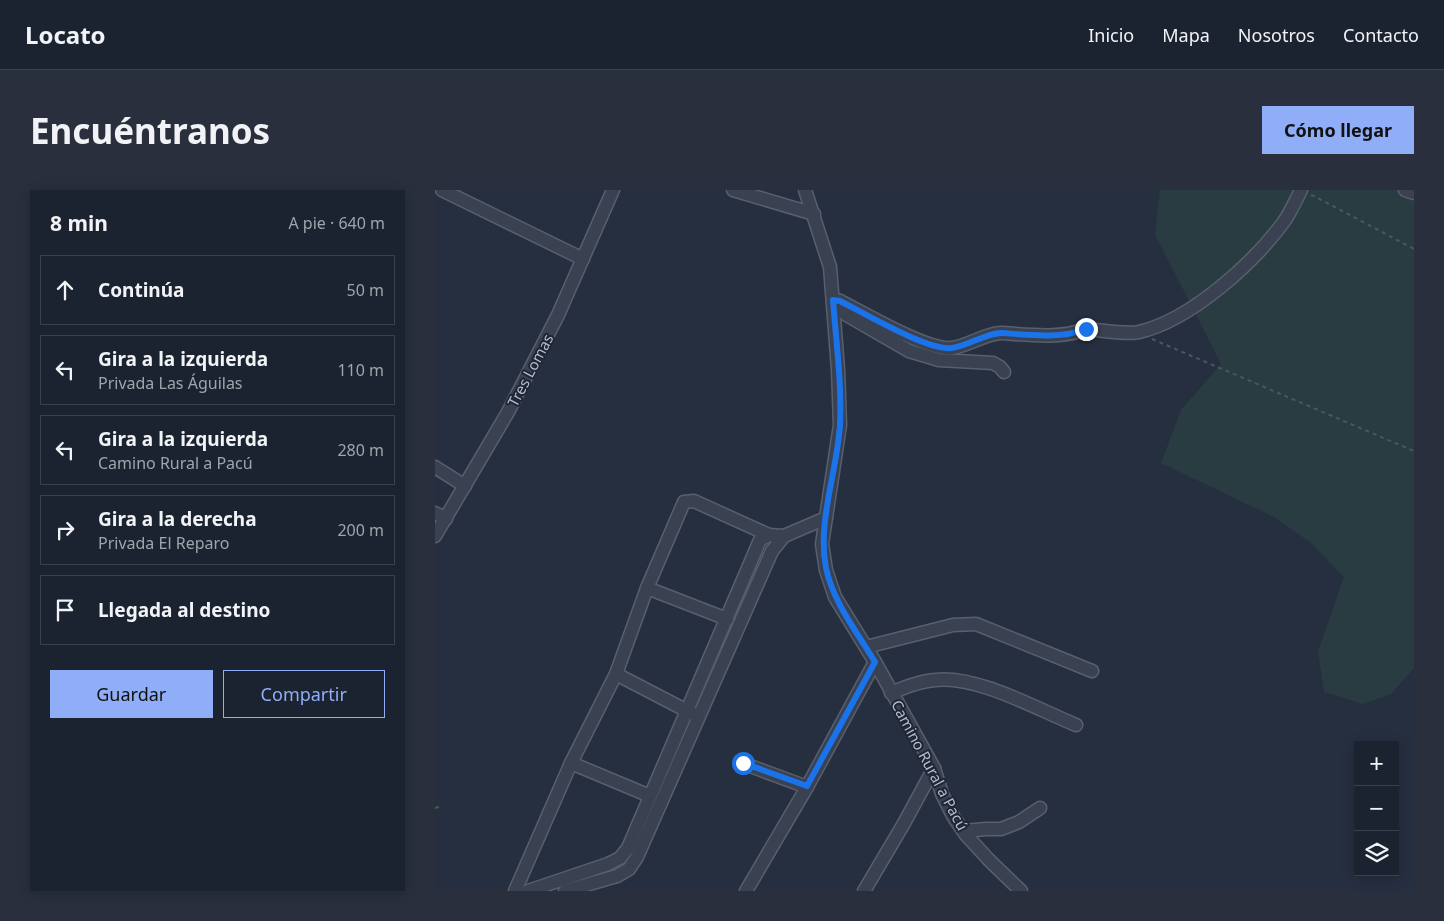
<!DOCTYPE html>
<html lang="es">
<head>
<meta charset="utf-8">
<style>
	body { margin:0; font-family:"Noto Sans",sans-serif; background:#292f3c; color:#f1f3f6 }
	.controls { position:absolute; right:15px; bottom:15px; display:grid; overflow:hidden; border-radius:0px; box-shadow:0 2px 12px #0003 }
	.controls button { width:45px; height:45px; display:grid; place-items:center; padding:0; border:0; border-bottom:1px solid #3a404c; background:#1c2330; color:#f1f3f6; font:25px sans-serif }
	.stop { position:absolute; width:15px; height:15px; margin:-11px; border:4px solid #1a73e8; border-radius:50%; background:#fff }
	.stop.end { background:#1a73e8; border-color:#fff; box-shadow:0 1px 5px #0008 }
	.list { margin:0; padding:0; list-style:none }
	h2 { display:flex; justify-content:space-between; align-items:center; height:65px; margin:0; padding:0 20px; font-size:21px }
	h2 small { font-size:16px; font-weight:400; color:#a0a4ab }
	.list li { display:grid; grid-template-columns:32px 1fr auto; gap:15px; align-items:center; box-sizing:border-box; height:70px; margin:0 10px 10px; padding:0 10px; border:1px solid #3a404c; border-radius:0px }
	.list b { display:block; font-size:19px; white-space:nowrap }
	.list p { margin:0; font-size:16px; white-space:nowrap; color:#a0a4ab }
	.list em { font-size:16px; font-style:normal; color:#a0a4ab }
	.actions { display:flex; gap:10px; padding:15px 20px }
	.actions a { flex:1; padding:11px 0; border:1px solid #8faef7; border-radius:0px; text-align:center; font-size:18px; color:#8faef7 }
	.actions .main { background:#8faef7; color:#111 }
	.icon { flex:none; width:28px; height:28px; fill:none; stroke:currentColor; stroke-width:2; stroke-linecap:round; stroke-linejoin:round }
	.map { position:relative; flex:none; width:979px; height:701px; overflow:hidden; border-radius:0px }
	header { display:flex; align-items:center; gap:30px; box-sizing:border-box; height:70px; padding:0 25px; background:#1c2330; border-bottom:1px solid #3a404c }
	header strong { font-size:24px }
	nav { display:flex; gap:28px; margin-inline-start:auto; font-size:18px }
	.intro { display:flex; align-items:center; justify-content:space-between; box-sizing:border-box; height:120px; padding:0 30px }
	h1 { margin:0; font-size:35px }
	.button { padding:12px 22px; border-radius:0px; background:#8faef7; color:#111; font-size:18px; font-weight:700 }
	main { display:flex; gap:30px; padding:0 30px }
	aside { flex:1; background:#1c2330; border-radius:0px; box-shadow:0 2px 12px #0003 }
	.map>svg:first-child { display:block }
	.green { fill:#283c41 }
	.lines { fill:none; stroke-linecap:round; stroke-linejoin:round }
	.minor-casing { stroke:#585f6d; stroke-width:15 }
	.path { stroke:#46595e; stroke-width:2; stroke-dasharray:4 4; stroke-linecap:butt }
	.minor { stroke:#3a4150; stroke-width:12 }
	.route { stroke:#1a73e8; stroke-width:6 }
	.labels { text-anchor:middle; dominant-baseline:central; stroke-width:4; stroke-linejoin:round; paint-order:stroke }
	.street-label { font-size:15px; fill:#b6bcca; stroke:#1f2635 }
</style>
</head>
<body>
<header>
<strong>Locato</strong>
<nav><a>Inicio</a><a>Mapa</a><a>Nosotros</a><a>Contacto</a></nav>
</header>
<div class="intro"><h1>Encuéntranos</h1><a class="button">Cómo llegar</a></div>
<main>
<aside>
<h2>8 min<small>A pie · 640 m</small></h2>
<ul class="list">
<li><svg class="icon" aria-label="ahead" viewBox="0 0 24 24"><path d="M12 20V5M6 11l6-6 6 6"/></svg><div><b>Continúa</b></div><em>50 m</em></li>
<li><svg class="icon" aria-label="left" viewBox="0 0 24 24"><path d="M17 20v-9H6M10 6l-5 5 5 5"/></svg><div><b>Gira a la izquierda</b><p>Privada Las Águilas</p></div><em>110 m</em></li>
<li><svg class="icon" aria-label="left" viewBox="0 0 24 24"><path d="M17 20v-9H6M10 6l-5 5 5 5"/></svg><div><b>Gira a la izquierda</b><p>Camino Rural a Pacú</p></div><em>280 m</em></li>
<li><svg class="icon" aria-label="right" viewBox="0 0 24 24"><path d="M7 20v-9h11M14 6l5 5-5 5"/></svg><div><b>Gira a la derecha</b><p>Privada El Reparo</p></div><em>200 m</em></li>
<li><svg class="icon" aria-label="arrive" viewBox="0 0 24 24"><path d="M6 21V4h12l-3 4 3 4H6"/></svg><div><b>Llegada al destino</b></div></li>
</ul>
<div class="actions"><a class="main">Guardar</a><a>Compartir</a></div>
</aside>
<div class="map">
<svg width="979" height="701" viewBox="0 0 979 701">
	<rect width="100%" height="100%" fill="#262f40"/>
	<polygon class="green" points="725,0 979,0 979,478 956,504 928,514 889,502 883,461 909,387 876,353 841,328 726,273 746,220 786,174 720,44"/>
	<g class="lines">
		<g class="minor-casing">
			<g id="minor">
				<polyline points="7,0 148,69"/>
				<polyline points="298,0 379,24"/>
				<polyline points="370,0 395,77 403,179 405,235 387,354 391,380 400,407 440,472 499,578 507,604 518,626 531,645 554,670 586,701"/>
				<polyline points="970,0 979,3"/>
				<path d="M398,110L405,111C429,123 493,161 517,158C533,156 553,142 568,143C593,145 627,149 651,139C665,140 692,145 704,142C756,130 820,72 850,30C856,21 861,10 866,0"/>
				<polyline points="405,111 410,124 474,161 504,170 558,173 565,177 569,182"/>
				<polyline points="0,277 30,296"/>
				<polyline points="0,323 11,329"/>
				<polyline points="0,346 73,222 123,125 178,0"/>
				<polyline points="212,398 292,429"/>
				<polyline points="431,457 518,435 541,434 657,481"/>
				<polyline points="181,484 260,525"/>
				<path d="M456,503C470,497 485,491 500,490C542,485 602,519 641,535"/>
				<polyline points="136,573 215,606"/>
				<polyline points="307,573 372,597"/>
				<polyline points="529,641 551,639 566,639 584,632 605,618"/>
				<polyline points="80,701 136,573 181,484 212,398 249,312 259,311 334,345"/>
				<polyline points="93,701 173,674 185,668 193,658 325,350 334,345 349,346 391,328"/>
				<polyline points="130,701 182,686 194,679 202,667 337,361 349,346"/>
				<polyline points="311,701 372,597 440,472"/>
				<polyline points="429,701 468,635 499,578"/>
			</g>
		</g>
		<g class="path">
			<polyline points="876,5 879,6 979,59"/>
			<polyline points="717,149 979,261"/>
			<polyline points="0,618 8,616"/>
		</g>
		<use href="#minor" class="minor"/>
	</g>
	<g class="lines">
		<path class="route" d="M308,573L372,596L440,472C422,442 398,412 391,378C382,332 402,282 405,235C407,194 401,151 398,110L405,111C429,123 493,161 517,158C533,156 553,142 568,143C594,145 627,149 651,139"/>
	</g>
	<g class="labels">
		<g class="street-label">
			<text transform="translate(95 180) rotate(-62)">Tres Lomas</text>
			<text transform="translate(495 575) rotate(62)">Camino Rural a Pacú</text>
		</g>
	</g>
</svg>
<div class="controls">
<button>+</button>
<button>−</button>
<button><svg class="icon" aria-label="layers" viewBox="0 0 24 24"><path d="M12 4l9 5-9 5-9-5zM3 14l9 5 9-5"/></svg></button>
</div>
<div class="stop" style="left:308px;top:573px"></div>
<div class="stop end" style="left:651px;top:139px"></div>
</div>
</main>
</body>
</html>
